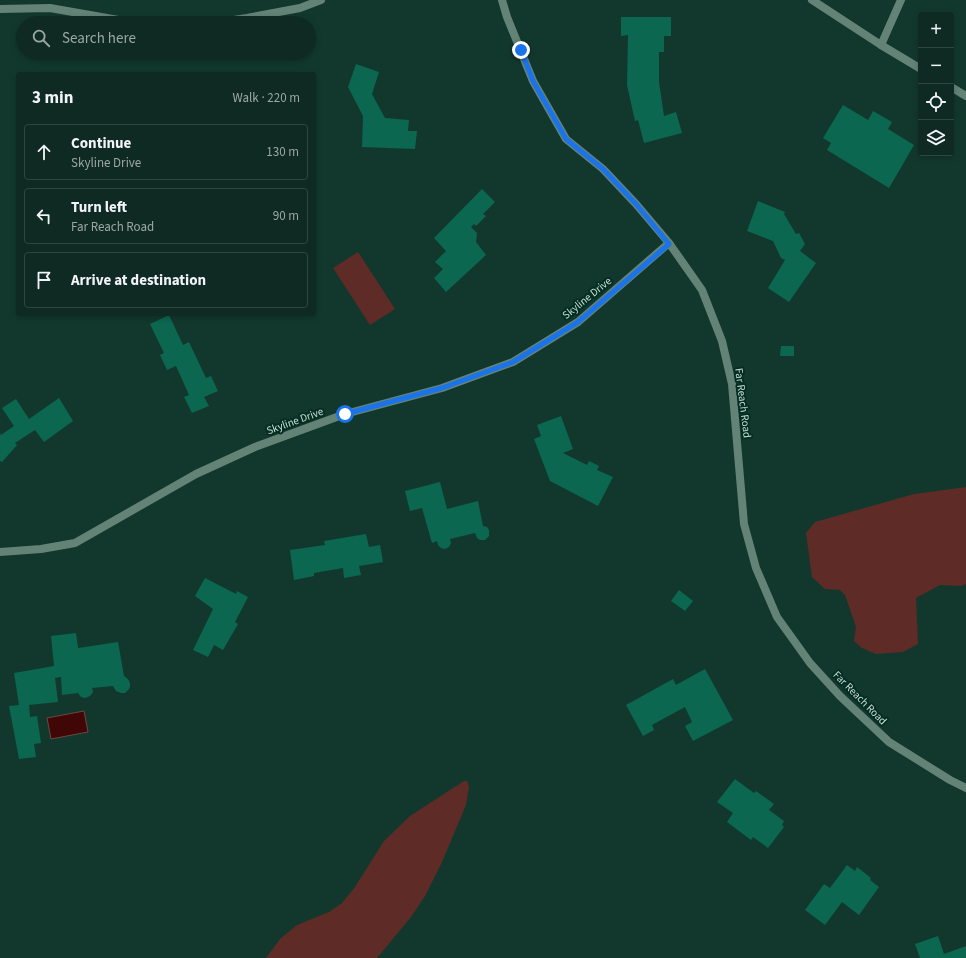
<!DOCTYPE html>
<html lang="en">
<head>
<meta charset="utf-8">
<style>
	body { margin:0; font-family:"Source Sans 3",sans-serif; background:#17322a; color:#f1f3f6 }
	.controls { position:absolute; right:12px; top:12px; display:grid; overflow:hidden; border-radius:4px; box-shadow:0 2px 6px #0003 }
	.controls button { width:36px; height:36px; display:grid; place-items:center; padding:0; border:0; border-bottom:1px solid #2e4640; background:#0e2a22; color:#f1f3f6; font:20px sans-serif }
	.stop { position:absolute; width:12px; height:12px; margin:-9px; border:3px solid #1a73e8; border-radius:50%; background:#fff }
	.stop.end { background:#1a73e8; border-color:#fff; box-shadow:0 1px 4px #0008 }
	.list { margin:0; padding:0; list-style:none }
	h2 { display:flex; justify-content:space-between; align-items:center; height:52px; margin:0; padding:0 16px; font-size:17px }
	h2 small { font-size:13px; font-weight:400; color:#9ba7a5 }
	.list li { display:grid; grid-template-columns:26px 1fr auto; gap:12px; align-items:center; box-sizing:border-box; height:56px; margin:0 8px 8px; padding:0 8px; border:1px solid #2e4640; border-radius:4px }
	.list b { display:block; font-size:15px; white-space:nowrap }
	.list p { margin:0; font-size:13px; white-space:nowrap; color:#9ba7a5 }
	.list em { font-size:13px; font-style:normal; color:#9ba7a5 }
	.icon { flex:none; width:22px; height:22px; fill:none; stroke:currentColor; stroke-width:2; stroke-linecap:round; stroke-linejoin:round }
	.map { position:relative; flex:none; width:966px; height:958px; overflow:hidden }
	.search { position:absolute; background:#0e2a22; box-shadow:0 2px 6px #0003; left:16px; top:16px; width:300px; height:44px; display:flex; align-items:center; gap:10px; box-sizing:border-box; padding:0 14px; border-radius:22px; color:#9ba7a5; font-size:15px }
	.panel { position:absolute; background:#0e2a22; box-shadow:0 2px 6px #0003; left:16px; top:72px; width:300px; height:244px; border-radius:4px }
	.map>svg:first-child { display:block }
	.green { fill:#5f2b26 }
	.water { fill:#410706; stroke:#6a4844 }
	.building { fill:#0b6750 }
	.lines { fill:none; stroke-linecap:round; stroke-linejoin:round }
	.minor { stroke:#648377; stroke-width:8 }
	.route { stroke:#1a73e8; stroke-width:5 }
	.labels { text-anchor:middle; dominant-baseline:central; stroke-width:4; stroke-linejoin:round; paint-order:stroke }
	.street-label { font-size:11px; fill:#caded6; stroke:#052e23 }
</style>
</head>
<body>
<div class="map">
<svg width="966" height="958" viewBox="0 0 966 958">
	<rect width="100%" height="100%" fill="#12382d"/>
	<g class="green">
		<polygon points="358,252 395,309 370,325 333,268"/>
		<polygon points="966,487 966,584 961,586 940,585 916,598 918,644 903,652 876,654 862,648 854,641 856,627 845,595 840,590 825,589 812,577 806,533 815,522 914,494"/>
		<polygon points="464,781 467,781 469,787 466,805 442,862 425,896 411,917 377,958 266,958 280,939 297,925 329,912 342,903 355,887 384,841 410,816"/>
	</g>
	<polygon class="water" points="84,711 88,732 51,739 47,718"/>
	<g class="building">
		<polygon points="621,17 671,17 671,36 664,36 664,52 659,52 659,82 664,116 676,112 682,133 644,143 638,120 635,121 627,85 628,35 621,36"/>
		<polygon points="356,64 379,72 372,94 385,118 409,120 408,131 417,131 415,149 362,147 363,116 348,87"/>
		<polygon points="843,105 868,120 873,111 892,122 888,129 914,145 889,188 827,150 831,143 823,138"/>
		<polygon points="482,189 495,202 483,214 486,216 476,226 474,224 471,227 477,233 476,242 486,255 446,292 434,278 443,269 435,262 446,251 434,238"/>
		<polygon points="758,201 785,212 784,214 796,234 799,233 805,244 800,251 816,263 789,302 768,288 785,260 781,258 773,241 747,231"/>
		<polygon points="169,315 183,345 189,342 206,378 211,376 218,391 204,397 209,406 192,413 184,397 189,395 176,366 167,370 160,355 164,353 150,324"/>
		<polygon points="781,346 794,346 794,356 780,356"/>
		<polygon points="59,398 73,421 44,442 35,430 15,443 17,445 2,462 0,461 0,433 1,435 14,426 2,408 16,399 29,419"/>
		<polygon points="561,416 573,449 563,453 587,465 589,461 599,466 597,470 613,477 598,506 550,481 534,439 541,436 537,425"/>
		<polygon points="440,482 447,509 478,501 483,526 487,527 489,530 489,536 485,540 480,540 477,538 475,533 450,539 451,543 449,547 445,549 441,548 438,545 437,541 432,543 422,508 410,511 405,491"/>
		<polygon points="366,534 369,547 380,545 383,562 359,566 361,575 344,578 343,568 314,573 314,576 294,580 290,550 325,545 324,541"/>
		<polygon points="205,578 236,594 237,591 248,597 235,622 238,624 223,650 214,645 208,657 193,650 213,609 195,596"/>
		<polygon points="679,590 693,601 685,611 671,601"/>
		<polygon points="76,633 78,648 118,642 124,676 128,679 130,683 130,687 129,689 125,693 121,693 116,691 113,686 92,688 93,692 91,695 88,697 85,698 81,697 78,693 62,695 61,677 55,678 58,702 29,705 30,717 37,716 41,743 34,744 36,757 19,759 9,706 19,705 14,673 54,666 51,636"/>
		<polygon points="705,669 733,720 693,741 685,726 692,722 685,707 652,725 654,730 643,736 626,705 673,679 676,685"/>
		<polygon points="735,779 754,793 756,791 774,804 769,810 784,821 782,825 784,827 768,848 753,837 751,840 727,822 733,813 717,802"/>
		<polygon points="847,865 855,871 857,867 871,878 870,880 879,887 859,915 842,902 825,925 805,910 824,884 830,888"/>
		<polygon points="938,936 944,954 966,946 966,958 920,958 915,944"/>
	</g>
	<g class="lines">
		<g class="minor">
			<polyline points="502,0 507,17 533,81 566,139 603,169 636,204 669,243 702,290 722,341 732,384 744,524 756,568 777,617 810,663 840,696 889,742 950,780 966,788"/>
			<polyline points="812,0 881,45 921,69"/>
			<polyline points="0,9 50,8 124,21 148,23"/>
			<polyline points="214,23 247,18 300,8 321,0"/>
			<polyline points="881,45 901,0"/>
			<polyline points="951,87 966,96"/>
			<polyline points="0,552 41,549 75,543 196,474 255,447 345,414 442,388 513,362 578,322 669,243"/>
		</g>
	</g>
	<g class="lines">
		<polyline class="route" points="345,414 442,388 513,362 578,322 669,244 636,204 603,169 566,139 533,81 521,50"/>
	</g>
	<g class="labels">
		<g class="street-label">
			<text transform="translate(587 298) rotate(-39)">Skyline Drive</text>
			<text transform="translate(743 403) rotate(83)">Far Reach Road</text>
			<text transform="translate(295 421) rotate(-20)">Skyline Drive</text>
			<text transform="translate(860 698) rotate(45)">Far Reach Road</text>
		</g>
	</g>
</svg>
<div class="controls">
<button>+</button>
<button>−</button>
<button><svg class="icon" aria-label="locate" viewBox="0 0 24 24"><circle cx="12" cy="12" r="6"/><path d="M12 2v4M12 18v4M2 12h4M18 12h4"/></svg></button>
<button><svg class="icon" aria-label="layers" viewBox="0 0 24 24"><path d="M12 4l9 5-9 5-9-5zM3 14l9 5 9-5"/></svg></button>
</div>
<div class="stop" style="left:345px;top:414px"></div>
<div class="stop end" style="left:521px;top:50px"></div>
<div class="search"><svg class="icon" aria-label="search" viewBox="0 0 24 24"><circle cx="10" cy="10" r="6"/><path d="M15 15l6 6"/></svg>Search here</div>
<section class="panel">
<h2>3 min<small>Walk · 220 m</small></h2>
<ul class="list">
<li><svg class="icon" aria-label="ahead" viewBox="0 0 24 24"><path d="M12 20V5M6 11l6-6 6 6"/></svg><div><b>Continue</b><p>Skyline Drive</p></div><em>130 m</em></li>
<li><svg class="icon" aria-label="left" viewBox="0 0 24 24"><path d="M17 20v-9H6M10 6l-5 5 5 5"/></svg><div><b>Turn left</b><p>Far Reach Road</p></div><em>90 m</em></li>
<li><svg class="icon" aria-label="arrive" viewBox="0 0 24 24"><path d="M6 21V4h12l-3 4 3 4H6"/></svg><div><b>Arrive at destination</b></div></li>
</ul>
</section>
</div>
</body>
</html>
